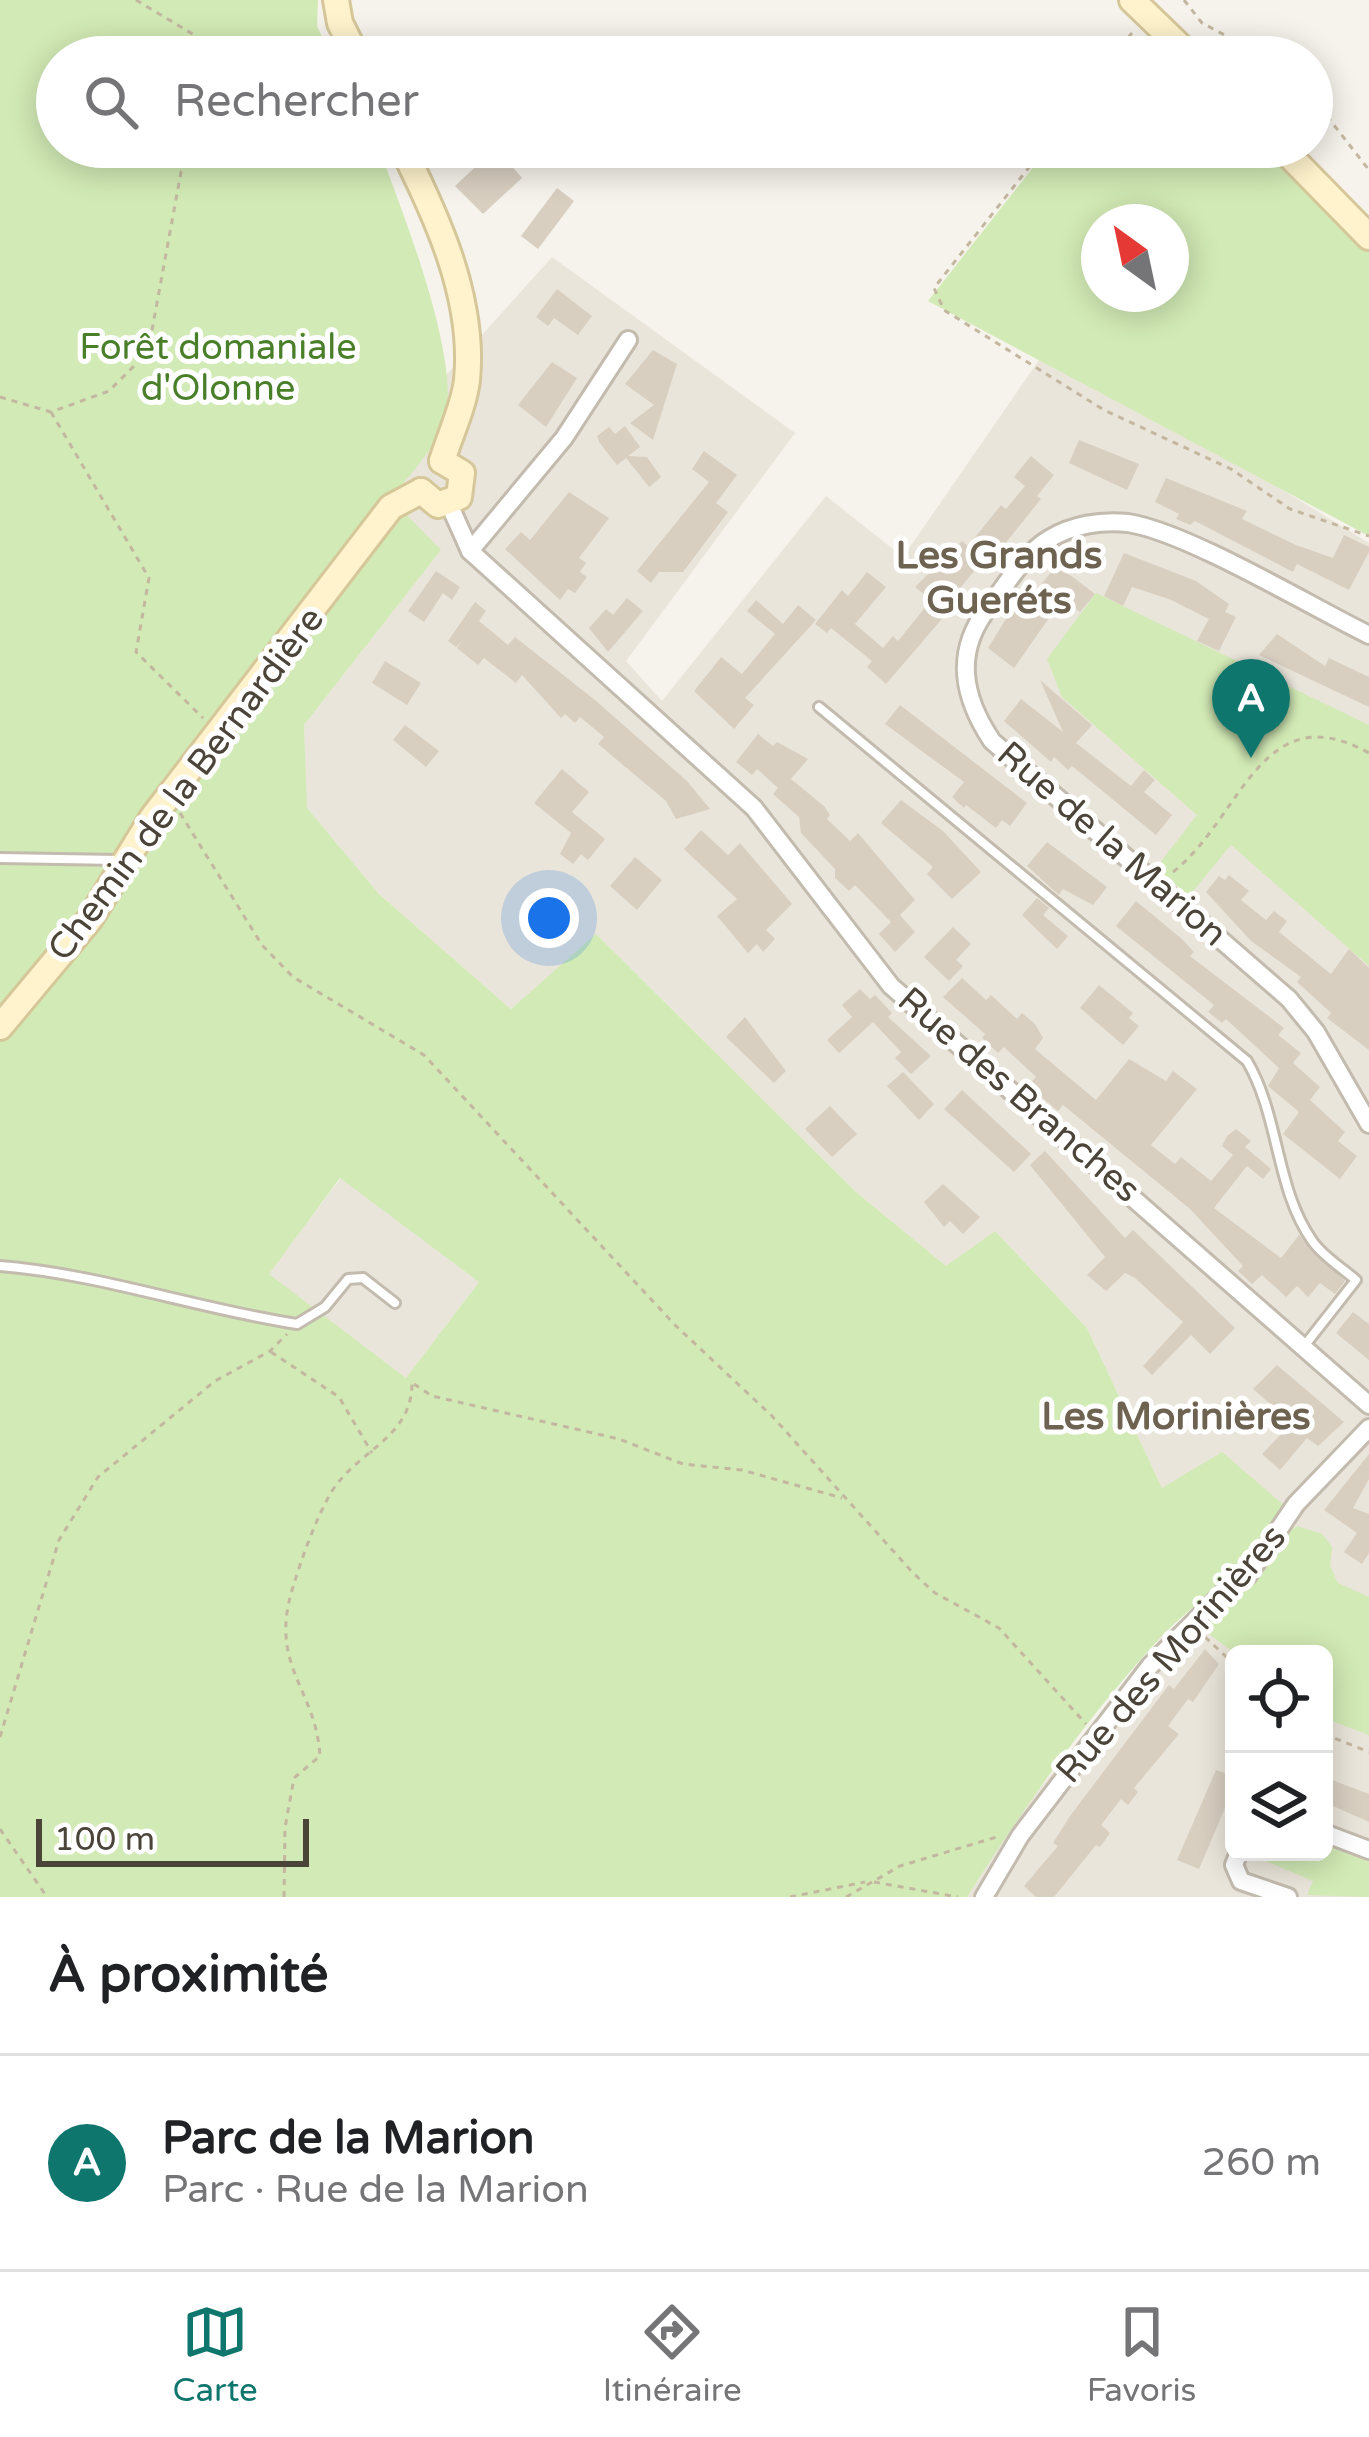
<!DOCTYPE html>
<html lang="fr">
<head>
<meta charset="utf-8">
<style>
	body { margin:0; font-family:"Varela Round",sans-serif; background:#f2f2f2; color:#202124 }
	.controls { position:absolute; right:36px; bottom:36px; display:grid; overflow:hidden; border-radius:18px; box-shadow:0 6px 30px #0003 }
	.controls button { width:108px; height:108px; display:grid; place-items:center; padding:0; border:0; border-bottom:3px solid #e0e0e0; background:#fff; color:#202124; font:60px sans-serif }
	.compass { position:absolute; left:1081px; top:204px; width:108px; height:108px; border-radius:50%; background:#fff; box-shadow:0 6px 30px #0003; rotate:327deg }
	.scale { position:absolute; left:36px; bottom:30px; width:273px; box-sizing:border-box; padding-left:12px; border:6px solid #4b4439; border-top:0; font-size:33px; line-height:42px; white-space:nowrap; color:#4b4439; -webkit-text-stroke:9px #fff; paint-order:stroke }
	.you { position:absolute; left:549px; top:918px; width:42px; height:42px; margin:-30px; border:9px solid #fff; border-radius:50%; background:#1a73e8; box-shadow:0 0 0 18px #1a73e833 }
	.badge { display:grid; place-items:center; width:78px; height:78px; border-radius:50%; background:#0f766e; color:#fff; font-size:39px; font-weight:700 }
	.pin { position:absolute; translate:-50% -99px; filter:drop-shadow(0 3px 6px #0008) }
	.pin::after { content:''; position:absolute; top:63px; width:42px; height:36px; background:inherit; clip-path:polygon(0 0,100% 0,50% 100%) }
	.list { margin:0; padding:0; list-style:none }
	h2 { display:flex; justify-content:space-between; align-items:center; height:156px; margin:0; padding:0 48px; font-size:51px }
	h2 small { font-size:39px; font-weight:400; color:#757577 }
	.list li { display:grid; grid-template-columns:78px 1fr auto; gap:36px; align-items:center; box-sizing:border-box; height:216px; padding:0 48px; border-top:3px solid #e0e0e0 }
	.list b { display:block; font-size:45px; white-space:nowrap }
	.list p { margin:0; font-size:39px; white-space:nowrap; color:#757577 }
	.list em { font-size:39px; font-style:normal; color:#757577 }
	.icon { flex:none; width:66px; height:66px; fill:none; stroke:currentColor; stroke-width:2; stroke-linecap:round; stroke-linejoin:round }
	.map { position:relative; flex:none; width:1369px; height:1897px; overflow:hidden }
	.search { position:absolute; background:#fff; box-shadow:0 6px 30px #0003; left:36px; right:36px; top:36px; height:132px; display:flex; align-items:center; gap:30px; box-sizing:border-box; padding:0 42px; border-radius:66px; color:#757577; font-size:45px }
	.sheet { height:372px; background:#fff }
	nav { display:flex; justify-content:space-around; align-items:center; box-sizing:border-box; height:168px; border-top:3px solid #e0e0e0; background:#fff; font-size:33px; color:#757577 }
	nav a { display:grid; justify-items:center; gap:6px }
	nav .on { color:#0f766e }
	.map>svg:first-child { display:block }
	.residential { fill:#eae5da; fill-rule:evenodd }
	.green { fill:#d2eab5; fill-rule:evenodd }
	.building { fill:#d8cfc1 }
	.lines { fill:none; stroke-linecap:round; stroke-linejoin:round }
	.lane-casing { stroke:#c2bbae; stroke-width:14 }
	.street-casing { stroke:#c2bbae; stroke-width:22 }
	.secondary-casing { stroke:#d6c79b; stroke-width:30 }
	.path { stroke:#c4b79f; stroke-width:3; stroke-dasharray:6 6; stroke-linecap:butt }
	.lane { stroke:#fff; stroke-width:8 }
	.street { stroke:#fff; stroke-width:16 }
	.secondary { stroke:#fff3cd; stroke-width:24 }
	.labels { text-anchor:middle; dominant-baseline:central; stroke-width:10; stroke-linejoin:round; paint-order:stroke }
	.park-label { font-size:36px; fill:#4a7f2a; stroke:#fff }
	.street-label { font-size:36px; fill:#4b4439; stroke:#fff }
	.neighbourhood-label { font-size:39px; font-weight:bold; fill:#6e6250; stroke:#fff }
</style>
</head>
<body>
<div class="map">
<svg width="1369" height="1897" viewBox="0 0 1369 1897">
	<rect width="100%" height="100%" fill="#f6f3ec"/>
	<g class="residential">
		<path d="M552,257L795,433L626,661L662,701L826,496L903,557L1039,360L1276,486L1369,543V1897H967L1021,1812L1162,1636L1240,1571L1162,1488L1087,1328L996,1232L946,1266L856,1192L597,935L511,1009L379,894L306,807L304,725L440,551L391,499L444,427L446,375ZM1234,1654H1324V1852H1234Z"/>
		<polygon points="341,1178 479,1282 406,1378 268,1274"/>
	</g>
	<g class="green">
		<path d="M0,0H318L317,26L332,57H57V147H377L383,159C403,214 469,377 441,431C429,455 407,477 391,499L441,550L304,725L307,808L379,894L511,1009L596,934L856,1192L946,1266L995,1231L1087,1328L1162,1488L1222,1452L1286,1507C1259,1567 1203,1592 1160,1638C1087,1717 1024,1807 967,1897H0ZM340,1178L479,1282L406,1378L269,1274Z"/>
		<path d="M1049,147H1267L1369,246V536L928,301ZM1099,222H1171V294H1099Z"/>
		<polygon points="1096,593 1369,725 1369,966 1231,845 1189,896 1156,868 1197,815 1062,697 1047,659"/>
		<path d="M1297,1526L1322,1534L1332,1547L1330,1566L1338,1583L1369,1597V1735L1324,1718V1654H1236L1206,1632C1208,1602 1252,1587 1268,1563C1278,1548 1281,1536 1297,1526Z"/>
		<polygon points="1324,1844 1369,1862 1369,1897 1307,1895 1313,1881 1258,1858 1261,1852 1324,1852"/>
	</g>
	<g class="building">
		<polygon points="474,147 513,147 503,156 522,178 483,214 455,186 487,156"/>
		<polygon points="557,188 574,201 538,249 521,236"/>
		<polygon points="557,289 592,316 578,335 554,318 548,326 536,317"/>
		<polygon points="653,350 677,364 653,440 630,423 654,405 625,384"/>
		<polygon points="552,362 577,378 546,427 518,405"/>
		<polygon points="625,426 640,447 628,456 647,457 661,477 649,487 626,458 617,465 599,442 597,436 609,427 615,434"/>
		<polygon points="1079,440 1139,464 1127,490 1069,463"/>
		<polygon points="704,451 737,475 716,503 728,512 683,572 659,572 651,583 637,571 709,482 692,469"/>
		<polygon points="1031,456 1054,475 1037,496 1041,499 1004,545 999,541 961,587 966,591 886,684 867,667 872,661 831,628 827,633 815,624 842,590 848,596 867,572 886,587 855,624 883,648 893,636 898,641 931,600 915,587 962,541 968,546 1001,505 1006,509 1025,486 1014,477"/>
		<polygon points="1166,478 1247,511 1242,519 1296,545 1333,558 1344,535 1369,547 1369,552 1349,590 1297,564 1293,572 1195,521 1190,525 1176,519 1179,514 1155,502"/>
		<polygon points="569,492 609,518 579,558 586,563 580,572 587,577 575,593 568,589 560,600 505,549 521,532 530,540"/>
		<polygon points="1124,553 1196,581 1229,604 1225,612 1236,617 1219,651 1197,641 1209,619 1169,599 1132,587 1123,606 1104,596"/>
		<polygon points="1057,565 1095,594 1080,612 1063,598 1014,668 988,648 1017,601 1029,599"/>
		<polygon points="436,571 460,587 452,600 443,593 424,622 408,611"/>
		<polygon points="627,598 643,611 608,652 589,628 606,609 613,615"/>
		<polygon points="756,600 783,624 798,605 816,620 745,698 754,705 734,729 694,691 721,657 742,674 775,634 747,611"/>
		<polygon points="475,602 486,611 479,621 508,645 515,637 595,700 687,781 710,809 676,819 666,801 598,744 604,737 580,717 575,723 565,714 561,718 522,675 516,683 484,658 478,665 457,648 462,641 456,647 448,641"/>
		<polygon points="1277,634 1325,666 1329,658 1369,677 1369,707 1259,655"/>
		<polygon points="385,661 421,683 407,705 372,683"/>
		<polygon points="1040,680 1092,725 1076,743 1131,786 1144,770 1155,780 1144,792 1172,815 1156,835 1072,766 1068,770 1054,757 1051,762 1004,721 1021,699 1063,732"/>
		<polygon points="900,705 1027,803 1010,826 1002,820 996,828 966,805 964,808 952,797 964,782 885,724"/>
		<polygon points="405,725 439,751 426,767 393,740"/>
		<polygon points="758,734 773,746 777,742 808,759 791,779 824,806 830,815 827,819 850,841 858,833 915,900 900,915 915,932 895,952 879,934 891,922 855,885 849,891 835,878 835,869 801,833 799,817 773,794 778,788 757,769 752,775 736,762"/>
		<polygon points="562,769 589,792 572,812 605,839 588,860 581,854 573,864 560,854 571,833 534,803"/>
		<polygon points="901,800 943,831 981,872 952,899 927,874 933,867 881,823"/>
		<polygon points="701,830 728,855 740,843 792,904 766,930 775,939 763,952 757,944 748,953 717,916 737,899 684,849"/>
		<polygon points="1047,842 1107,887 1093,905 1063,889 1059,895 1027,866"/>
		<polygon points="635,857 662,880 637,910 610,886"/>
		<polygon points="1229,875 1249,891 1241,900 1266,920 1274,911 1287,921 1279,932 1331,974 1349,949 1369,968 1369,1050 1327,1018 1331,1013 1297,982 1301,977 1251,941 1206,892 1219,876 1225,880"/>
		<polygon points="1037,898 1049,908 1043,915 1068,936 1057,949 1022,915"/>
		<polygon points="1136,901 1182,939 1194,952 1190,956 1284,1028 1278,1035 1301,1053 1293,1063 1320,1087 1310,1100 1345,1132 1338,1141 1357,1156 1340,1179 1283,1134 1299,1112 1268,1086 1279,1068 1226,1019 1222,1023 1208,1012 1214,1005 1116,926"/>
		<polygon points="953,927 971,944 956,960 963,966 949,981 924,957"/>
		<polygon points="962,978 986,1000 991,995 1017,1019 1022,1013 1035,1024 1043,1038 1035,1049 1096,1100 1129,1059 1166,1081 1173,1071 1197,1089 1151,1145 1175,1164 1181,1157 1211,1181 1233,1155 1222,1146 1227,1136 1236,1129 1251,1141 1245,1147 1271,1169 1263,1179 1247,1166 1214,1208 1281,1258 1299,1235 1345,1281 1335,1294 1320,1283 1308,1297 1297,1286 1286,1297 1262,1275 1252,1284 1238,1271 1243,1266 1190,1209 1063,1105 1058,1111 1028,1086 1036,1077 1004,1047 998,1053 982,1038 985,1034 943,997"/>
		<polygon points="1099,985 1133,1013 1129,1018 1139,1026 1123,1045 1080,1008"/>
		<polygon points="860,989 870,999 875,995 892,1013 888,1017 931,1056 911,1074 895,1058 901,1052 873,1022 839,1053 827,1040 852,1017 842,1005"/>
		<polygon points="745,1017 786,1071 774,1083 726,1037"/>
		<polygon points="903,1072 934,1104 919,1120 887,1086"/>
		<polygon points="962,1090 1031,1154 1014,1172 944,1109"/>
		<polygon points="830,1106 857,1134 832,1157 805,1129"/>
		<polygon points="1045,1151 1125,1238 1133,1230 1235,1328 1210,1354 1191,1335 1152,1375 1143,1366 1183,1322 1135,1278 1125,1273 1106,1291 1087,1275 1105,1257 1030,1165"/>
		<polygon points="943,1184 980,1217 963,1234 950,1221 944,1227 924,1202"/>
		<polygon points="1353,1312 1369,1324 1369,1360 1336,1333"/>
		<polygon points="1277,1365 1344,1422 1318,1446 1307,1438 1280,1470 1262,1454 1292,1423 1253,1389"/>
		<polygon points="1369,1454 1369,1479 1353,1508 1369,1514 1369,1553 1362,1564 1344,1552 1357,1533 1324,1510"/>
		<polygon points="1205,1649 1219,1664 1193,1702 1188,1699 1168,1726 1179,1734 1134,1788 1138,1792 1128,1805 1121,1799 1101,1825 1110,1833 1100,1847 1096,1845 1054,1897 1036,1897 1024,1886 1058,1846 1053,1843 1070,1816 1169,1685 1174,1689"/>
		<polygon points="1216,1770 1234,1776 1234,1787 1199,1869 1177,1860"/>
		<polygon points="1324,1777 1369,1794 1369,1822 1324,1802"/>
	</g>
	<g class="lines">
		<g class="lane-casing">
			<g id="lane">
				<path d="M819,707L1247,1061C1280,1117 1275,1189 1313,1242C1324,1257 1342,1268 1356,1280L1305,1345"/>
				<polyline points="0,858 118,860"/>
				<path d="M0,1266C100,1274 198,1309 297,1324L325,1307L348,1279L363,1278L395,1303"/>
			</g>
		</g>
		<g class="street-casing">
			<g id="street">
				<polyline points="449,504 470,551 754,808 891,986 1369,1405"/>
				<polyline points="470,551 564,438 628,340"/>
				<path d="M1369,635C1310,606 1187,532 1128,523C1101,520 1072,525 1049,539C1024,554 1006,585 988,608C954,652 962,696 992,741L1289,999L1316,1032L1369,1124"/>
				<polyline points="1324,1833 1369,1850"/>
				<polyline points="1239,1852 1234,1865 1241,1881 1288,1897"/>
				<polyline points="984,1897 1020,1836 1150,1666 1223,1593 1248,1575 1296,1504 1369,1428"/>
			</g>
		</g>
		<g class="secondary-casing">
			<g id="secondary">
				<polyline points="336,0 340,23 357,57"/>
				<polyline points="1132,0 1191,57"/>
				<path d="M402,147C437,217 475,299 467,380C464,406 450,435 442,461"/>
				<polyline points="1281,147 1369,237"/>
				<polyline points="421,491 438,505 459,497 462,473 442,461"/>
				<polyline points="0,1027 90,919 152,818 391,507 421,491"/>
			</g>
		</g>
		<g class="path">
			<polyline points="136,0 231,57"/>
			<polyline points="1184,0 1202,23 1266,57"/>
			<polyline points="1114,57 1134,30"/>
			<polyline points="1312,97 1369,170"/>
			<polyline points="1045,147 934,288 944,310 1104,410 1231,469 1290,509 1369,536"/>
			<polyline points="0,397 51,412 109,391 148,352 181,172 210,147"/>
			<polyline points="51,412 149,578 136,652 203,718"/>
			<polyline points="180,813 262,945 293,977 424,1055 675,1325 772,1416 913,1573 935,1593 999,1628 1086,1724"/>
			<path d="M1173,872C1242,818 1261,693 1369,753"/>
			<polyline points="271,1352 339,1397 372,1453"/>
			<polyline points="414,1384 432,1396 619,1439 683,1464 742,1470 842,1498"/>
			<polyline points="1205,1637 1234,1664"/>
			<polyline points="1324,1734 1369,1752"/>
			<polyline points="0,1737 59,1540 98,1477 215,1381 270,1351 287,1334"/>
			<polyline points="0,1829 47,1897"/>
			<polyline points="874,1882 958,1897"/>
			<path d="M284,1897L285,1828L294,1778L320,1756C316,1688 268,1666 293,1587C302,1557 316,1518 332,1491C358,1450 412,1438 412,1383"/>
			<polyline points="790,1897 865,1882"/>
			<polyline points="846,1897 900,1866 1000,1836"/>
		</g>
		<use href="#lane" class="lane"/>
		<use href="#street" class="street"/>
		<use href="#secondary" class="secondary"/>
	</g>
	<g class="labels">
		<g class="park-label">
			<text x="218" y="347">Forêt domaniale<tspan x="218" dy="41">d'Olonne</tspan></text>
		</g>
		<g class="street-label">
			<text transform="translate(186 784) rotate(-53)">Chemin de la Bernardière</text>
			<text transform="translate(1112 844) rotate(41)">Rue de la Marion</text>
			<text transform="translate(1019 1095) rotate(41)">Rue des Branches</text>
			<text transform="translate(1171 1654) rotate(-49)">Rue des Morinières</text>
		</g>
		<g class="neighbourhood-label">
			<text x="999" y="555">Les Grands<tspan x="999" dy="45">Gueréts</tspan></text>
			<text x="1176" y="1416">Les Morinières</text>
		</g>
	</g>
</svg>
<div class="controls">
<button><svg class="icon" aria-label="locate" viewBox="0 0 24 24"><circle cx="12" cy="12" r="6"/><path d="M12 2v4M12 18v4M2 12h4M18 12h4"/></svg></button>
<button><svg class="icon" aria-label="layers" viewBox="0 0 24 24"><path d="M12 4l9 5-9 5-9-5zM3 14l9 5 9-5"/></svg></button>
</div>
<svg class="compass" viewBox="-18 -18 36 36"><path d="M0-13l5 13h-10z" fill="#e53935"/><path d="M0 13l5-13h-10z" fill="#757577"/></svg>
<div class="scale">100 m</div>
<div class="you"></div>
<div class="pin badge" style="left:1251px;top:758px">A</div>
<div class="search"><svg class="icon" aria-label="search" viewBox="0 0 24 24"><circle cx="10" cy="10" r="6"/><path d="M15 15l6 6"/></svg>Rechercher</div>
</div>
<section class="sheet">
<h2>À proximité<small></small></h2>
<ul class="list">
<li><span class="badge">A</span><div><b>Parc de la Marion</b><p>Parc · Rue de la Marion</p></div><em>260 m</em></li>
</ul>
</section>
<nav>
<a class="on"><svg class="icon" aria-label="map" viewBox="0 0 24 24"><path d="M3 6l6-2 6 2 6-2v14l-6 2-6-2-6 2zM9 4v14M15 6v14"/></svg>Carte</a>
<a><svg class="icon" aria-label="directions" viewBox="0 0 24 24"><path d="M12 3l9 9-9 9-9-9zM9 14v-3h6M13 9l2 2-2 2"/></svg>Itinéraire</a>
<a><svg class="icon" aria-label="saved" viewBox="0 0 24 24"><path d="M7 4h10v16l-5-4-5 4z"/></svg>Favoris</a>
</nav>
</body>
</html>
